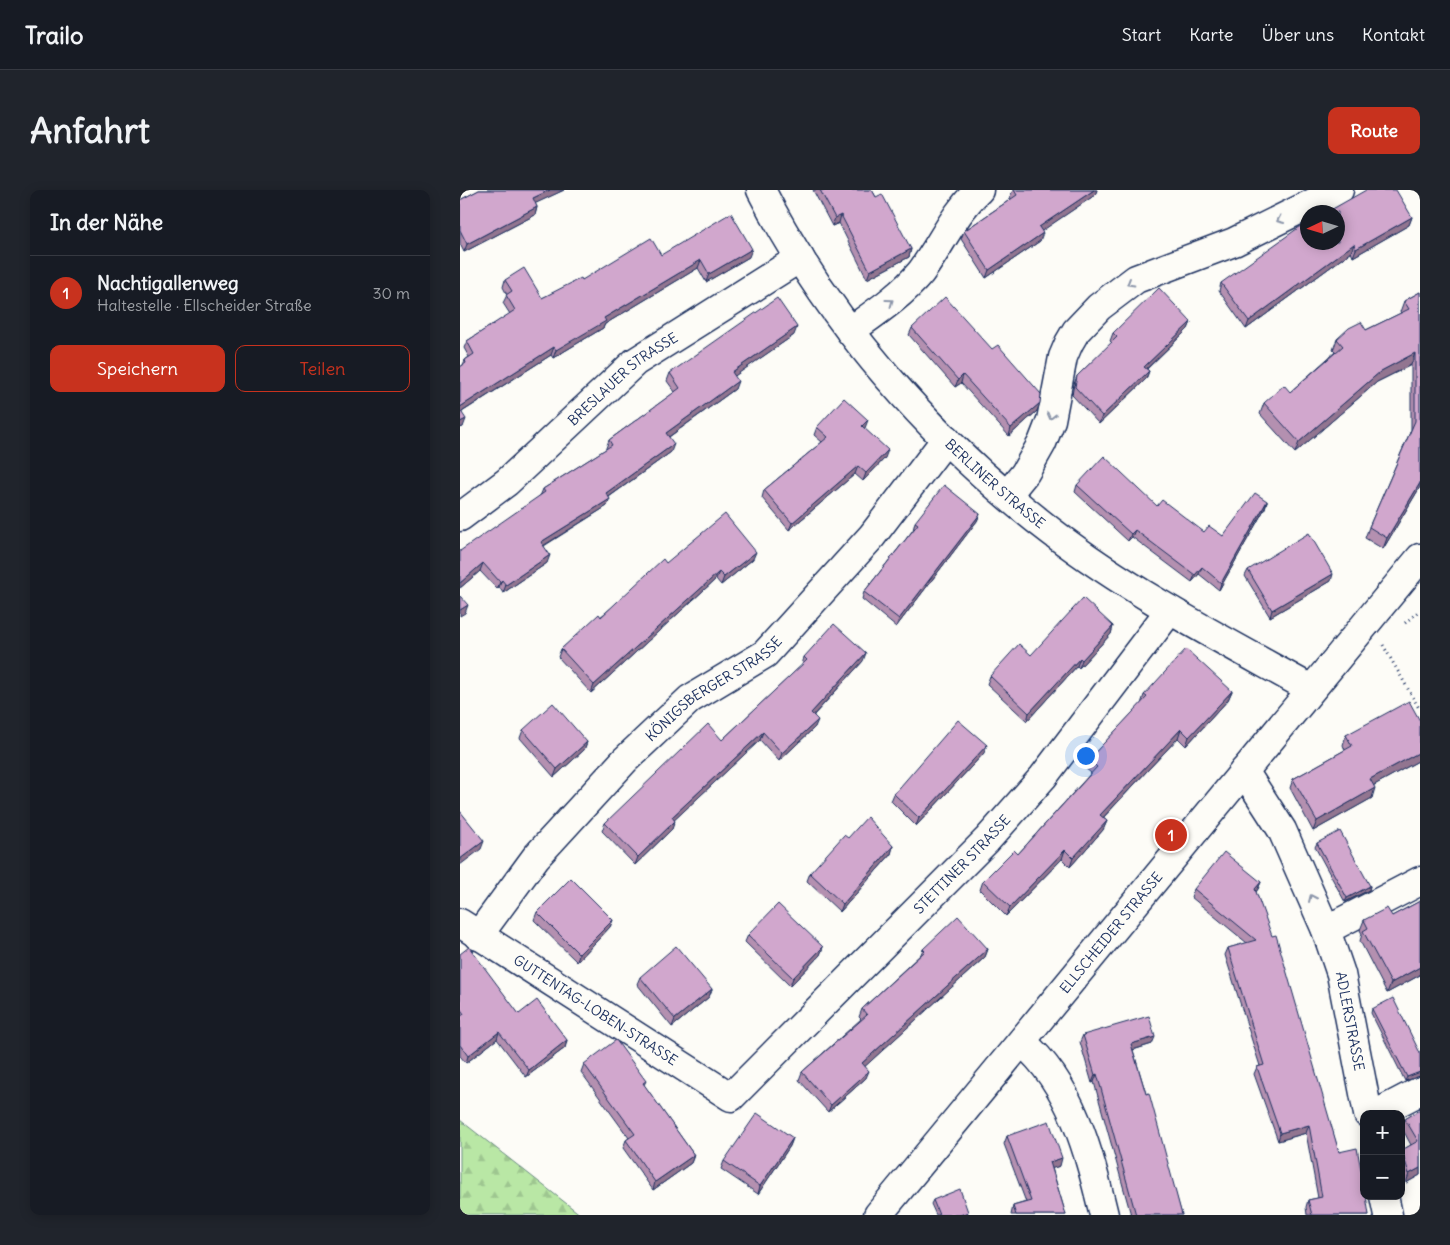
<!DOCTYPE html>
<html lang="de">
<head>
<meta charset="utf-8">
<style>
	body { margin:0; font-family:Delius,sans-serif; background:#20242c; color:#f1f3f6 }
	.controls { position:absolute; right:15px; bottom:15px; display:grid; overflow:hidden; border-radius:10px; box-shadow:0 2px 12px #0003 }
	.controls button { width:45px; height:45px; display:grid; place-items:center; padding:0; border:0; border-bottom:1px solid #363941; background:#171b24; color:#f1f3f6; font:25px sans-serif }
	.compass { position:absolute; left:840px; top:15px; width:45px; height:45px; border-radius:50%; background:#171b24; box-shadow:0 2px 12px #0003; rotate:266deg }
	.you { position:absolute; left:625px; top:565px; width:18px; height:18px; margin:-12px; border:4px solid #fff; border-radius:50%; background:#1a73e8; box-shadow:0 0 0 8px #1a73e833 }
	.badge { display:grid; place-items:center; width:32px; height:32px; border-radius:50%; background:#c8321e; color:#fff; font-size:16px; font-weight:700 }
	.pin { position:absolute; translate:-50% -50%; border:2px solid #fff; box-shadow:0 1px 5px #0006 }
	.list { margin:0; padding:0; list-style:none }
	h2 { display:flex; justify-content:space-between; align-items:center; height:65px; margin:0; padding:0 20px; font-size:21px }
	h2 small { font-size:16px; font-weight:400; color:#9ea1a6 }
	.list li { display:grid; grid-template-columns:32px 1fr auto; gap:15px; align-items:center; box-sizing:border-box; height:75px; padding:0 20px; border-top:1px solid #363941 }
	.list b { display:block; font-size:19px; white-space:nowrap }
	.list p { margin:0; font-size:16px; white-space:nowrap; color:#9ea1a6 }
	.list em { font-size:16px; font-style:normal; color:#9ea1a6 }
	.actions { display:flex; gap:10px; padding:15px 20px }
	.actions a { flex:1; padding:11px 0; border:1px solid #c8321e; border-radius:10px; text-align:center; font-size:18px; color:#c8321e }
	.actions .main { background:#c8321e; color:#fff }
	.map { position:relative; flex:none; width:960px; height:1025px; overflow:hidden; border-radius:10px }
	header { display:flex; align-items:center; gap:30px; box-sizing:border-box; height:70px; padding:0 25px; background:#171b24; border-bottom:1px solid #363941 }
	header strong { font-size:24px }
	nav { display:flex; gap:28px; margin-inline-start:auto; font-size:18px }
	.intro { display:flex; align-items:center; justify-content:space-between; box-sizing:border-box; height:120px; padding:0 30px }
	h1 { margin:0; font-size:35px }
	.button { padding:12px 22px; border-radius:10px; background:#c8321e; color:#fff; font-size:18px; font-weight:700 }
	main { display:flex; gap:30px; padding:0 30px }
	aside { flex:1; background:#171b24; border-radius:10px; box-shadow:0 2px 12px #0003 }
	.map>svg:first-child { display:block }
	.forest { fill:url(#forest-firs); stroke:#6a8b82 }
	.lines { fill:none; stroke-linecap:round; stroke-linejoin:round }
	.minor-casing { stroke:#1b2f5e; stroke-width:31 }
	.path { stroke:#1b2f5e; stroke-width:3; stroke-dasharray:1 4; stroke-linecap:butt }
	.minor { stroke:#fdfcf7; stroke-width:28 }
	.wall { fill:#b490b0; stroke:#1b2f5e }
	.shaded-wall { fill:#927590; stroke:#1b2f5e }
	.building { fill:#d1a7cd; stroke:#1b2f5e }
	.oneway { stroke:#8c96aa }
	.labels { text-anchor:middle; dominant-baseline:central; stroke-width:4.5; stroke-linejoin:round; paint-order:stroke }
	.street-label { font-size:14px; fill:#1b2f5e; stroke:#fdfcf7 }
</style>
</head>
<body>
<header>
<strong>Trailo</strong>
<nav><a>Start</a><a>Karte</a><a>Über uns</a><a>Kontakt</a></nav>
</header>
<div class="intro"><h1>Anfahrt</h1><a class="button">Route</a></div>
<main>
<aside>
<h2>In der Nähe<small></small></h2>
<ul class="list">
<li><span class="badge">1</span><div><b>Nachtigallenweg</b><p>Haltestelle · Ellscheider Straße</p></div><em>30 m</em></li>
</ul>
<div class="actions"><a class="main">Speichern</a><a>Teilen</a></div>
</aside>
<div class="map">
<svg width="960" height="1025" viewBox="0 0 960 1025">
	<defs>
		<pattern id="forest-firs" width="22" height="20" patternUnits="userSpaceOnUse" patternTransform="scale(1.25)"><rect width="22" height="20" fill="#b9e7a5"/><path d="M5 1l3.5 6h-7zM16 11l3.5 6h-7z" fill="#9ec690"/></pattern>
	</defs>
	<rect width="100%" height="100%" fill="#fdfcf7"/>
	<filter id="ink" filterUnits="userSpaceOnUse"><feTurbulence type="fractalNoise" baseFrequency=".02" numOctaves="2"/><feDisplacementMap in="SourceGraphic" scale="10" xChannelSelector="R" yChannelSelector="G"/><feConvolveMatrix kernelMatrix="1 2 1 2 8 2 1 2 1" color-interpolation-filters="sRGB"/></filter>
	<g filter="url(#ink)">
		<polygon class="forest" points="0,930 121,1025 0,1025"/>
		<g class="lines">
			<g class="minor-casing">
				<g id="minor">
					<path id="s1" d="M301,0C369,133 473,251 592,342C672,403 763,450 851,499"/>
					<path d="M390,141C415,123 441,106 461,82C481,55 494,23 519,0"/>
					<polyline points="547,305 565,283 582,253 591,230 603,167 609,153 616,141 639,117 676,89 774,52 879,0"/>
					<path id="s2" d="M0,327L47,292L175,172L340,68"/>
					<path id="s3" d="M784,581L822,640L866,740L881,784L908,924"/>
					<path id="s4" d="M0,733L271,907L527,650L583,587L710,420"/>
					<polyline points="866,740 960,691"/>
					<path id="s5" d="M18,746L76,667L165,570L230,509L305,464L412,346L486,249"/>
					<path d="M562,852C612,894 629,963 644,1025"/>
					<polyline points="916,924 960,901"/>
					<polyline points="924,1006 928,1025"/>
					<path id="s6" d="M418,1025L960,368"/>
				</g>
			</g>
			<g class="path">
				<polyline points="945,433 960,420"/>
				<polyline points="923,455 960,520"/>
			</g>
			<use href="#minor" class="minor"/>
		</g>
		<g class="wall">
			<polygon points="19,0 104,0 75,13 77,17 75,25 4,62 0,54 0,10"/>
			<polygon points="353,0 412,0 416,7 451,59 449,67 407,89 379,33 372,36"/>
			<polygon points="553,0 637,0 635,5 581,41 580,51 526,88 501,49 504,41 551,9 550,7"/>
			<polygon points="952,27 949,35 893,67 891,62 786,139 759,101 761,93"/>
			<polygon points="201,65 289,67 246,92 238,78 145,134 143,138 93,168 91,165 2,222 3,237 0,238 0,177 3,175 5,170 9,167 4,158 7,151 50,124 43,113 47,105 43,97 45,90 82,108 122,90"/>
			<polygon points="960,102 960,297 923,359 905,348 909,337 951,240 951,175 917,192 835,263 800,224 804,213 830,202 875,162 873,160 877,149 906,140 941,123 940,122 944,111"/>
			<polygon points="731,132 728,139 687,179 689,181 686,189 639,234 612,205 614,194 617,186 652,153 650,151 653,143"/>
			<polygon points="452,138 577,221 549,246 501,193 495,197 449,145"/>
			<polygon points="334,145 274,186 275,199 209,247 211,262 149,307 147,316 84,356 87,373 43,403 39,397 37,399 20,381 0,398 81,304 83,299 146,259 146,258 149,250 215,202 207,191 210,183"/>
			<polygon points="357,237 404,238 425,268 403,291 395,284 329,340 302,308 304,300 362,252 354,245"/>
			<polygon points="617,295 697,316 744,342 763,346 807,311 805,318 759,400 739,384 732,392 672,347 668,351 615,302"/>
			<polygon points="520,324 517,331 436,437 402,409 404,402 453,340 455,332"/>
			<polygon points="293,369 261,395 256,389 131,503 98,467 101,459 206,373"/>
			<polygon points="788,380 871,391 810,427 785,386"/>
			<polygon points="653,436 651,444 619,478 617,476 567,531 527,494 530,486 571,465"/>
			<polygon points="344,467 403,471 354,525 355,537 319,571 300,550 214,630 212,639 175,675 142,641 145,633 262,550 342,475"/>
			<polygon points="772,501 768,510 726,556 718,548 643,628 647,631 643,640 610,677 602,669 546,726 520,700 523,691 558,664 631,583 625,578 629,569 681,514 684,505"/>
			<polygon points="960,531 960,570 914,595 912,608 853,641 830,598 833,589 885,560 883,555 886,545"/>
			<polygon points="63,540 127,552 124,560 94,587 60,548"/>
			<polygon points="524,563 456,636 431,611 434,604"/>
			<polygon points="388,648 433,656 431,664 380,722 347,691 350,683"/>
			<polygon points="857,653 910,696 909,700 885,712 855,657"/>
			<polygon points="801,692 798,699 796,702 879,962 909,1025 847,1025 846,1017 848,1010 858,1008 846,943 818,951 794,884 797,877 800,876 765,765 768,758 787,753 731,707 734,699"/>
			<polygon points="960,711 960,785 927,803 900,751 902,744 900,740 904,730 932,726"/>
			<polygon points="77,722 153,730 150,737 117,772 74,730"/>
			<polygon points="288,745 363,757 360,765 330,796 285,752"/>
			<polygon points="463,759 528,759 525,767 405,876 406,888 368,922 339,890 342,882 401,829 399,827 402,819 461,764"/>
			<polygon points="0,764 59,824 107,850 105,858 66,887 37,849 6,873 0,866"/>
			<polygon points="180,787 252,799 249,807 212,837 177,794"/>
			<polygon points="912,819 960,863 960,886 945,891 911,823"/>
			<polygon points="623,845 692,854 673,860 722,1025 671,1025 634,892 632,893 620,852"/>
			<polygon points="124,874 186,891 184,895 234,965 231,973 193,1000 163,958 166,950 169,948 121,882"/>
			<polygon points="960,916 960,985 946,993 941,977 941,961 942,960 951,955 942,938 945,929 960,921 959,919"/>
			<polygon points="547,946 600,976 592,978 606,1025 551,1025 553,1016 566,1012 544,954"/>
			<polygon points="333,948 330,956 298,1004 261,979 264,971"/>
			<polygon points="473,1010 507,1025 476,1025 471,1014"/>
		</g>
		<g class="shaded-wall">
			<polygon points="90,0 104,0 70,16 73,8"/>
			<polygon points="634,0 637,0 635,5 576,45 579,37"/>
			<polygon points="77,17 75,25 4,62 7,54"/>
			<polygon points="381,25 379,33 372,36 375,28"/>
			<polygon points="952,27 949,35 893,67 896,59"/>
			<polygon points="583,43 580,51 526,88 529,80"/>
			<polygon points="894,54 891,62 786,139 789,131"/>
			<polygon points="292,59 289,67 246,92 249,84"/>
			<polygon points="451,59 449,67 407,89 410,81"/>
			<polygon points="241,70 238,78 145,134 143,138 93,168 96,160 144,128"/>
			<polygon points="731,132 728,139 681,184 684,177"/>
			<polygon points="337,137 334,145 269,190 272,182"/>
			<polygon points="94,157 91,165 0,223 0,217"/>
			<polygon points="955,163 951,175 917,192 835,263 839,252 921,181"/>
			<polygon points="689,181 686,189 639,234 642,226"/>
			<polygon points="503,185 501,193 495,197 498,190"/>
			<polygon points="278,191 275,199 203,251 206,243"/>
			<polygon points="580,213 577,221 549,246 551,238"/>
			<polygon points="6,229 3,237 0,238 0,232"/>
			<polygon points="408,230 405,238 399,243 402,236"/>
			<polygon points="214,254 211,262 143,311 146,303"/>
			<polygon points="428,260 425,268 403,291 406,283"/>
			<polygon points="398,276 395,284 329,340 332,333"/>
			<polygon points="960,293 960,297 923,359 927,348"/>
			<polygon points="150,309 147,316 78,359 81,352"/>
			<polygon points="807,311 805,318 759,400 761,393"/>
			<polygon points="520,324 517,331 436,437 439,429"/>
			<polygon points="675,340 672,347 668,351 671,344"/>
			<polygon points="296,362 293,369 261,395 264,387"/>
			<polygon points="90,365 87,373 43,403 46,395"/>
			<polygon points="23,373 20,381 0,398 0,393"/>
			<polygon points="742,377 739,384 732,392 735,385"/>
			<polygon points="259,382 256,389 131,503 134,495"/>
			<polygon points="873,384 871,391 810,427 812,420"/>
			<polygon points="42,390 39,397 37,399 40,392"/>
			<polygon points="8,415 5,423 0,426 0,420"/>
			<polygon points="653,436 651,444 619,478 622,470"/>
			<polygon points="406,463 403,471 349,530 351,523"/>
			<polygon points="620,468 617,476 567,531 569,523"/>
			<polygon points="772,501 768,510 726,556 729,547"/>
			<polygon points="358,530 355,537 319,571 322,563"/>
			<polygon points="721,539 718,548 637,634 640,625"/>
			<polygon points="303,542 300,550 209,635 212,627"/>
			<polygon points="127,552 124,560 94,587 97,579"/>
			<polygon points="527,555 524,563 456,636 459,628"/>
			<polygon points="960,562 960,570 907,599 910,589"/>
			<polygon points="915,598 912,608 853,641 857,631"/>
			<polygon points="215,631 212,639 175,675 178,667"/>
			<polygon points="647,631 643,640 610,677 613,668"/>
			<polygon points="24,651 21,659 0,675 0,669"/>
			<polygon points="433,656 431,664 380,722 383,714"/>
			<polygon points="605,660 602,669 546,726 550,717"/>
			<polygon points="801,692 798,699 792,707 795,699"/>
			<polygon points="910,696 909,700 885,712 887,708"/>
			<polygon points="153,730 150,737 117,772 119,764"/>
			<polygon points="363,757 360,765 330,796 333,788"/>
			<polygon points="528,759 525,767 400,881 402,873"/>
			<polygon points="960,777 960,785 927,803 931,793"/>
			<polygon points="252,799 249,807 212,837 215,829"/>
			<polygon points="39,842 37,849 6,873 8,866"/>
			<polygon points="695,847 692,854 669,861 671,854"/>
			<polygon points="107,850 105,858 66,887 69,880"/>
			<polygon points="409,881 406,888 368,922 371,915"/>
			<polygon points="960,882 960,886 945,891 947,887"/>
			<polygon points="637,884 634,892 632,893 635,885"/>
			<polygon points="849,935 846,943 818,951 820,943"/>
			<polygon points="333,948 330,956 298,1004 300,996"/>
			<polygon points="234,965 231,973 193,1000 195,992"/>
			<polygon points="602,968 600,976 587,980 590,972"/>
			<polygon points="960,978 960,985 946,993 949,984"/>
			<polygon points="508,1022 507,1025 500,1025"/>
		</g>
		<g class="building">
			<polygon points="19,0 90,0 73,8 77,17 7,54 0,40 0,10"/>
			<polygon points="360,0 412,0 416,7 422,4 451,59 410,81 381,25 375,28"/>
			<polygon points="554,0 634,0 579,37 583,43 529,80 504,41 557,5"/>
			<polygon points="906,0 936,0 952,27 896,59 894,54 789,131 761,93 848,31 848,52 878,52 878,22 859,22 867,17 869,21"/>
			<polygon points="271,23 292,59 249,84 241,70 144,128 146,131 96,160 94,157 0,217 0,177 6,173 5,170 14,164 7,151 55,120 46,105 52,101 45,90 64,78 82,108 121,88 122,90 191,48 201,65"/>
			<polygon points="699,98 731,132 684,177 689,181 642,226 615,197 617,186 657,147 653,143"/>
			<polygon points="960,102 960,293 927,348 909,337 955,231 955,163 921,181 839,252 804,213 824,195 830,202 883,156 877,149 889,138 901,132 906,140 949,119 944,111"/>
			<polygon points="485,107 532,159 538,155 581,204 580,213 551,238 503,185 498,190 452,138"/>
			<polygon points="317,108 337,137 272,182 278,191 206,243 214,254 146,303 150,309 81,352 90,365 46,395 42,390 40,392 23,373 0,393 0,361 85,302 83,299 152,255 149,250 220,198 210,183"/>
			<polygon points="384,208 408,230 402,236 428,260 406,283 398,276 332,333 304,300 368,247 357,237"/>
			<polygon points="0,220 6,229 0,232"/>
			<polygon points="644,266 697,316 702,310 744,342 749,336 763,346 795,303 807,311 761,393 742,377 735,385 675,340 671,344 617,295"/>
			<polygon points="484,295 520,324 439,429 404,402 458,334 455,332"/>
			<polygon points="265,324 296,362 264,387 259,382 134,495 101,459 139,424 141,427 203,369 206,373"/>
			<polygon points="849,343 873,384 812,420 788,380"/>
			<polygon points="0,406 8,415 0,420"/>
			<polygon points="623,408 653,436 622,470 620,468 569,523 530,486 559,454 571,465"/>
			<polygon points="374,434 406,463 351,523 358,530 322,563 303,542 212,627 215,631 178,667 145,633 248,534 262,550 347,470 344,467"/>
			<polygon points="726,459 772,501 729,547 721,539 640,625 647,631 613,668 605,660 550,717 523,691 554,660 558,664 637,577 629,569 687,507 684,505"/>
			<polygon points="949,511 960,531 960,562 910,589 915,598 857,631 833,589 892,556 886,545"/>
			<polygon points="93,513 127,552 97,579 63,540"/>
			<polygon points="498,530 527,555 459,628 434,604"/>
			<polygon points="0,621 24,651 0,669"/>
			<polygon points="407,627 433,656 383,714 350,683 384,645 388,648"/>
			<polygon points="880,641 910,696 887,708 857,653"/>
			<polygon points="764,662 801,692 795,699 812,746 816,745 879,962 897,958 904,996 904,1006 906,1006 909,1025 852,1025 848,1010 862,1007 849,935 820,943 797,877 804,875 768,758 796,750 734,699"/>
			<polygon points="111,688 153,730 119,764 77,722"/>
			<polygon points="960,711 960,777 931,793 903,741 908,738 904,730 927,718 932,726"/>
			<polygon points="318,714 363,757 333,788 288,745"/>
			<polygon points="498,726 528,759 402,873 409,881 371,915 342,882 407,825 402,819 465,761 463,759"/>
			<polygon points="216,756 252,799 215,829 180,787"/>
			<polygon points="9,757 59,824 77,810 107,850 69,880 39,842 8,866 0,855 0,827 4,824 0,818 0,764"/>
			<polygon points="933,808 960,863 960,882 947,887 912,819"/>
			<polygon points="689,826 695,847 671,854 686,904 689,903 722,1025 676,1025 637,884 635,885 623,845"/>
			<polygon points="156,850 186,891 183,893 234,965 195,992 166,950 175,944 124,874"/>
			<polygon points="960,920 960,978 949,984 942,960 958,951 945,929"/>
			<polygon points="297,923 333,948 300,996 264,971"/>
			<polygon points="589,931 602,968 590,972 606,1025 556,1025 553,1016 571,1011 547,946"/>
			<polygon points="500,999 508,1022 500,1025 479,1025 473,1010"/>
		</g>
		<defs><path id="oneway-chevron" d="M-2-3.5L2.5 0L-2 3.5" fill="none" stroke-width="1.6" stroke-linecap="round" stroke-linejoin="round" transform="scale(1.25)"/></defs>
		<g class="oneway">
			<use href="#oneway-chevron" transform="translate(820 30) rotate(155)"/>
			<use href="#oneway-chevron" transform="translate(670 93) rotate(150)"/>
			<use href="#oneway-chevron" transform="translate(430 112) rotate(-36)"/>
			<use href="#oneway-chevron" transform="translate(591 226) rotate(104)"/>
			<use href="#oneway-chevron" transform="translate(852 708) rotate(-114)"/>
		</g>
	</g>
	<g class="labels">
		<g class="street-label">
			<text stroke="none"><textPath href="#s2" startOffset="214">BRESLAUER STRASSE</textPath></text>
			<text stroke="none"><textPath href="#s1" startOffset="378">BERLINER STRASSE</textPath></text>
			<text stroke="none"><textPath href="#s5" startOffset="344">KÖNIGSBERGER STRASSE</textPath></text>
			<text stroke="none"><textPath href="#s4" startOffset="650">STETTINER STRASSE</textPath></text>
			<text stroke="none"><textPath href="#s6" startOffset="366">ELLSCHEIDER STRASSE</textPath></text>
			<text stroke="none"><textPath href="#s4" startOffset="161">GUTTENTAG-LOBEN-STRASSE</textPath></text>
			<text stroke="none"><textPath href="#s3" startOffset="274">ADLERSTRASSE</textPath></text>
		</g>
	</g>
</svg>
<div class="controls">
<button>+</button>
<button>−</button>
</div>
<svg class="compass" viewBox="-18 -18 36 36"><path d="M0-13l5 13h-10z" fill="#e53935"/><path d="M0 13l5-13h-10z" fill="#9ea1a6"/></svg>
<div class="you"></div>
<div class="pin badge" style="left:711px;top:645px">1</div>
</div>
</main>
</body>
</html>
